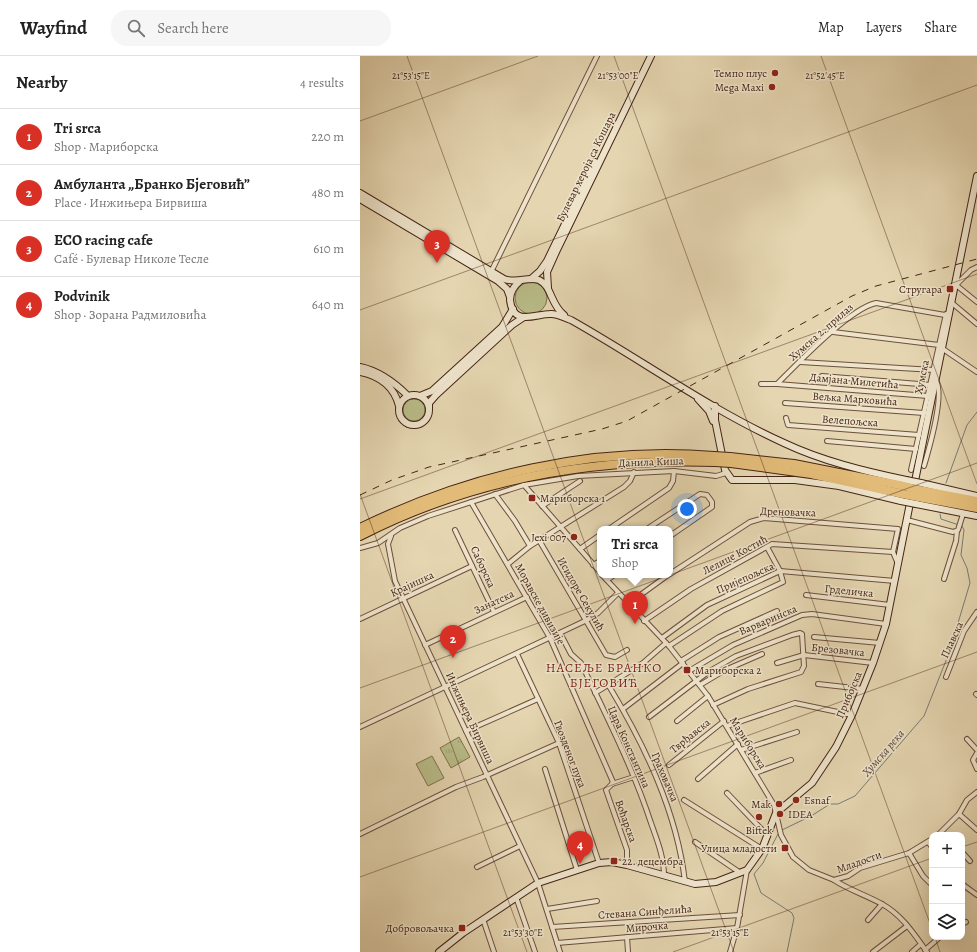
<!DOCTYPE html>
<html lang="en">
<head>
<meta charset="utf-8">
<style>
	body { margin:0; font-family:Alegreya,serif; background:#f6f6f6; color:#222 }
	.controls { position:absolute; right:12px; bottom:12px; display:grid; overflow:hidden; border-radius:8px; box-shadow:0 4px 16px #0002 }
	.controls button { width:36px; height:36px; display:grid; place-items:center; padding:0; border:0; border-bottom:1px solid #e0e0e0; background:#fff; color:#222; font:20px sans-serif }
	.you { position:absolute; left:327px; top:453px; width:14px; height:14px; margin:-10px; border:3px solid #fff; border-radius:50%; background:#1a73e8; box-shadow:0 0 0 6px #1a73e833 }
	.badge { display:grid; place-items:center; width:26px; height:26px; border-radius:50%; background:#d93025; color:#fff; font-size:13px; font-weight:700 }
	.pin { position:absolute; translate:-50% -33px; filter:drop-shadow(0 1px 2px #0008) }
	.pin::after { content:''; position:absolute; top:21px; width:14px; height:12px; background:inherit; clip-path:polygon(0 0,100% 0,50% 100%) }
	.popup { position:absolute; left:237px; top:470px; width:76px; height:52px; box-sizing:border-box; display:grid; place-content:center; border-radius:8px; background:#fff; filter:drop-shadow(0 1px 3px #0005); font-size:13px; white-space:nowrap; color:#767676 }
	.popup b { font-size:15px; color:#222 }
	.popup::after { content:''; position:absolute; left:50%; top:100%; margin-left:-8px; border:8px solid transparent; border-top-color:#fff }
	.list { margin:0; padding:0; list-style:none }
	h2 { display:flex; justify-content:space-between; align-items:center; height:52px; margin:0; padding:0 16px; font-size:17px }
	h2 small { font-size:13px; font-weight:400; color:#767676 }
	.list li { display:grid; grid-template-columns:26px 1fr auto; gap:12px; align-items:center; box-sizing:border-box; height:56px; padding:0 16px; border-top:1px solid #e0e0e0 }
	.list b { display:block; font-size:15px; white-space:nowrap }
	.list p { margin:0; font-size:13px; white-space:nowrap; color:#767676 }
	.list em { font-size:13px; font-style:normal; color:#767676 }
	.icon { flex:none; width:22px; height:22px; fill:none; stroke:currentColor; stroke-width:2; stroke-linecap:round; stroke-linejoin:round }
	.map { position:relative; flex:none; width:617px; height:896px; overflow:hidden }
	header { display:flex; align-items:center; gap:24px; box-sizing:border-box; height:56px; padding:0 20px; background:#fff; border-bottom:1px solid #e0e0e0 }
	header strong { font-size:19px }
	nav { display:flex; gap:22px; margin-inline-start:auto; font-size:14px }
	.search { width:280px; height:36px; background:#f6f6f6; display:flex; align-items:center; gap:10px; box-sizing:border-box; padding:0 14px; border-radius:16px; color:#767676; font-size:15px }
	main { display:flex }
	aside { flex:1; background:#fff }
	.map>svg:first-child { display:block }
	.grass { fill:#b9bd89; stroke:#7f704f }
	.park { fill:url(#park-tufts); stroke:#7f704f }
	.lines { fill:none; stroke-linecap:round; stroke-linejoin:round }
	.stream { stroke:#797c77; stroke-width:1 }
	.street-casing { stroke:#6d503c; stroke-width:6 }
	.secondary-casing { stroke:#452415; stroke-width:8 }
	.highway-casing { stroke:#452415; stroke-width:10 }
	.street { stroke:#eee4cc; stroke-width:4 }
	.secondary { stroke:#eee4cc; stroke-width:6 }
	.highway { stroke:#e2bb78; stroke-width:8 }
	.rail { stroke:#452415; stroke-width:1; stroke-dasharray:7 7; stroke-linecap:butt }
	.secondary-bridge-casing { stroke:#452415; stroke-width:8; stroke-linecap:butt }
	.highway-bridge-casing { stroke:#452415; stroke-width:10; stroke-linecap:butt }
	.secondary-bridge { stroke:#eee4cc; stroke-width:6 }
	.highway-bridge { stroke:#e2bb78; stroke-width:8 }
	.ticks { fill:none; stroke:#452415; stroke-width:1; stroke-opacity:0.45 }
	.poi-dot { fill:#8f2418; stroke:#eee4cc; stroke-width:1.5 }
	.labels { text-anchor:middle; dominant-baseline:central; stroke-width:3; stroke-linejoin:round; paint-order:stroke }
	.poi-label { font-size:11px; fill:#452415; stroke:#eee4cc; text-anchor:end }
	.street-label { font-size:11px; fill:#452415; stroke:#eee4cc }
	.water-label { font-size:12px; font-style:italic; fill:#5b483e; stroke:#eee4cc }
	.quarter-label { font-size:13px; letter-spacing:1px; fill:#7a1f14; stroke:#eee4cc }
	.ticks-label { font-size:10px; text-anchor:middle; fill:#452415; stroke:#eee4cc; stroke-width:3; stroke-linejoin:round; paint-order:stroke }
</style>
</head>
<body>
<header>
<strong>Wayfind</strong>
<div class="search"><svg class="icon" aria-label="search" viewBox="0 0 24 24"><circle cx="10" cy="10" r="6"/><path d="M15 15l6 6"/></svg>Search here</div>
<nav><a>Map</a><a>Layers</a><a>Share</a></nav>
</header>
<main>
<aside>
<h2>Nearby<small>4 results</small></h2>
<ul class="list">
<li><span class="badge">1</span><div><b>Tri srca</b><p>Shop · Мариборска</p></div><em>220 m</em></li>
<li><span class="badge">2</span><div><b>Амбуланта „Бранко Бјеговић”</b><p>Place · Инжињера Бирвиша</p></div><em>480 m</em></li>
<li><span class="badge">3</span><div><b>ECO racing cafe</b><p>Café · Булевар Николе Тесле</p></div><em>610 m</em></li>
<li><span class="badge">4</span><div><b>Podvinik</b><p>Shop · Зорана Радмиловића</p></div><em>640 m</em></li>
</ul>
</aside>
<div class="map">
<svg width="617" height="896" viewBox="0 0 617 896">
	<defs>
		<pattern id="park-tufts" width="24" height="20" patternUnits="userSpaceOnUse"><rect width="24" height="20" fill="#b9bd89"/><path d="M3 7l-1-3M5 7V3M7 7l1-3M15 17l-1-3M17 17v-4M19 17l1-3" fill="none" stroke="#a0a275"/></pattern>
	</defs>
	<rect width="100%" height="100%" fill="#e5d6b1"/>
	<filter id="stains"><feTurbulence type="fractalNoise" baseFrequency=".005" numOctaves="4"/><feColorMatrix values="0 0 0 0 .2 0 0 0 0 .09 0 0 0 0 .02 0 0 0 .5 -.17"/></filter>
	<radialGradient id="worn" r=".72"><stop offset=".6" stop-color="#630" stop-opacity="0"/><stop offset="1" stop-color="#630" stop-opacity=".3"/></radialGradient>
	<g class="grass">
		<circle cx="171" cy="242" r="16"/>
		<circle cx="54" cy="354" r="11"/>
		<polygon points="72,700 84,722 68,730 56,708"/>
	</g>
	<polygon class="park" points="99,681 110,701 91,712 80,692"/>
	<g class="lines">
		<g class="stream">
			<polyline points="586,427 607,369 617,356"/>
			<polyline points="580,458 581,463 599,469"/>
			<polyline points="422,774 451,760 470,748 478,748 495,740 564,660 589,597 610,527 607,512 601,499 604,474 602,470"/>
			<polyline points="418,778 403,807 394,818 401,837 432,857 434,862 427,896"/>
		</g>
		<g class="street-casing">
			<g id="street">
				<polyline points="617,211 611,214 596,229 617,246"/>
				<polyline points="131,216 237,0"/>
				<polyline points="592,247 617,268"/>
				<polyline points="473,276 579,289"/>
				<polyline points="583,293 617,316"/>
				<polyline points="440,306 574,314"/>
				<polyline points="462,320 571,329"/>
				<path d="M401,328H417C438,307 489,253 516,247L585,259"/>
				<polyline points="417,328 568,340"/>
				<polyline points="425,347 564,357"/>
				<polyline points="426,362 428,369 559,379"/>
				<polyline points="467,385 556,393"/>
				<path d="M564,410C569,393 585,339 576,325"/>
				<polyline points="551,414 586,258"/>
				<polyline points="164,429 240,516"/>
				<polyline points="135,438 155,465 170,490"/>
				<polyline points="111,446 190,582 253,726 252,728"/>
				<polyline points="182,450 220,425"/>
				<polyline points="547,464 593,476 598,474 603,458"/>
				<polyline points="249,473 309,432 313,425 314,415"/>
				<polyline points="287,473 340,438 347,439 352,446 352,451 310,480"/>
				<polyline points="95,474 134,556"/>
				<polyline points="31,480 28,488 35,525 178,827 200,896"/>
				<polyline points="179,484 246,599 255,601 267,594"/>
				<polyline points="0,492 18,487 40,472 68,460 164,429 218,420 314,415 356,420 366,417"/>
				<polyline points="220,493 240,479"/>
				<polyline points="148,508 170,490 264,431 270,425 274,416"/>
				<polyline points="233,509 240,505"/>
				<polyline points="310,518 390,466 404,462 538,473 533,496 538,508"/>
				<polyline points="242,519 309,590 348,640 414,749 421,779 433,801 449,814 474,824 488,820 500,812 549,797 572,783"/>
				<polyline points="584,523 596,485 597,475"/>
				<polyline points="247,524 254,519"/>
				<polyline points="446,539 530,549"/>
				<polyline points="268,548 308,519"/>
				<polyline points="0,563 112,510"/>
				<polyline points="284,565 331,533 412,488 533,496"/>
				<path d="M200,577L211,598L221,607C246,659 273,712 291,767C297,784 304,801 304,820"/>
				<polyline points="454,581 520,587"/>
				<polyline points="302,582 347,549 420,515 535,525"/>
				<polyline points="65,589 167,541"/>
				<polyline points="309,590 362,555 423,526 420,515 407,491"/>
				<polyline points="157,598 199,687 239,807"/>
				<polyline points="321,605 359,581 417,555"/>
				<polyline points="417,607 444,599 513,607"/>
				<polyline points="329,615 373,589 442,559 452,558 526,568"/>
				<polyline points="586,621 604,575 617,556"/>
				<polyline points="458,628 503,633"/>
				<polyline points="340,629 365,614 402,598"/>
				<path d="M249,630C285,690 317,756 325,826"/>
				<polyline points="235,637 283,607 306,587"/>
				<polyline points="616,638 617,639"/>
				<polyline points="263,653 323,607"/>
				<polyline points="289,661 348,616 376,600 432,579 440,577 442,578 444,610 441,616 388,633 353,649"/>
				<polyline points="317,665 348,640"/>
				<polyline points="367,670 435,647 492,659"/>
				<polyline points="0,671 227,564 238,557 258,537"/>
				<polyline points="106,675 178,643"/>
				<polyline points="607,683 617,694"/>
				<polyline points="381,694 437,676"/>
				<polyline points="617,697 613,704 617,713"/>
				<polyline points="309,709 364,665"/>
				<polyline points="185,713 217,814"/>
				<polyline points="395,717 431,704"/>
				<polyline points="338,723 378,688"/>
				<polyline points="367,737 408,780"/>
				<polyline points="324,744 402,793"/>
				<polyline points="599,758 617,774"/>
				<polyline points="0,778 96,731 123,721 199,687"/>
				<polyline points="578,779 599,758 607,744 617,736"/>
				<polyline points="335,786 379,816"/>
				<polyline points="568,786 572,791"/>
				<polyline points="602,796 610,805"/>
				<polyline points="549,797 563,820 572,829"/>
				<polyline points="267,809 267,794 246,734 252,728 274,721"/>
				<polyline points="117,811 160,790"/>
				<path d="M474,824C489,834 506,839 522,848C542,859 554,878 567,896"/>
				<polyline points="602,828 617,839"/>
				<polyline points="156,841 175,896"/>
				<polyline points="187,853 237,845"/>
				<polyline points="123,863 134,896"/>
				<polyline points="508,864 522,848"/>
				<polyline points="602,868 606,866"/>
				<polyline points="192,871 380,859"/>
				<polyline points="267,881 268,896"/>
				<polyline points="197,887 377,872"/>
				<polyline points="565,894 580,881"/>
				<polyline points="370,896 377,872 387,814"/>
				<polyline points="513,896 547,870"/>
				<polyline points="552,896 561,888"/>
			</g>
		</g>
		<g class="secondary-casing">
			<g id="secondary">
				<path d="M0,137L144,223C158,228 167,220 179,224C192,230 190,248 204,259"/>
				<polyline points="0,143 138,225 147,233 150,241"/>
				<polyline points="171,223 180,215 187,205 235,106"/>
				<path d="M160,225C154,230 150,236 150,244C153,271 175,258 190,258C197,257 204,262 211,264C282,304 349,353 424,387C462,405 504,415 546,424"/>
				<polyline points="188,232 187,216 196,196 291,0"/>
				<path d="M0,311C19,315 34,326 48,340"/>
				<path d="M0,316C20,320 34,330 39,350"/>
				<circle cx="54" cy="354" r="15"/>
				<polyline points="60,340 72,335 142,271 153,253"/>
				<polyline points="338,343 349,355 353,365"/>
				<polyline points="355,350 355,364 365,414 372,424 435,424 479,430 541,445"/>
				<polyline points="69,352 69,347 76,339 152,269 164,261"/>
				<polyline points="561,427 617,440"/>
				<polyline points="554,430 617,120"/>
				<polyline points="556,448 617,460"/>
				<polyline points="79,896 103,877 178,827 239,807 252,806 267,809 335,828 356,826 387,814 402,793 416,757 452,727 476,691 492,659 513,607 526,568 551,442"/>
			</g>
		</g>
		<g class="highway-casing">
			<g id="highway">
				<polyline points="370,401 434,408 544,430"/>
				<polyline points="371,407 451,418 543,438"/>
				<polyline points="559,434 617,445"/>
				<polyline points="558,441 617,452"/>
				<path d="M0,472C109,419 232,390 354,400"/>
				<path d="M0,480C111,423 232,402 355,406"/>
			</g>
		</g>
		<use href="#street" class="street"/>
		<use href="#secondary" class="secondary"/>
		<use href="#highway" class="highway"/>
		<polyline class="rail" points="0,439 32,424 69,411 242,373 267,365 492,240 516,230 617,203"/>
		<g class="secondary-bridge-casing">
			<g id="secondary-bridge">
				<polyline points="546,424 561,427"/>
				<polyline points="541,445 556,448"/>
			</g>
		</g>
		<g class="highway-bridge-casing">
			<g id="highway-bridge">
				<polyline points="354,400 370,401"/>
				<polyline points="355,406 371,407"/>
				<polyline points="544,430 559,434"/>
				<polyline points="543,438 558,441"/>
			</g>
		</g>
		<use href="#secondary-bridge" class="secondary-bridge"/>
		<use href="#highway-bridge" class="highway-bridge"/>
	</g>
	<path class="ticks" d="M47,0L374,896M254,0L572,873M461,0L617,428M0,65L178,0M0,254L617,29M0,438L167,896M0,443L617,218M0,632L617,407M602,791L617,786M0,821L617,596M575,881L580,896M313,896L572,802"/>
	<g class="poi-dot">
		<circle cx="415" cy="17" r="4"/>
		<circle cx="412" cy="31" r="4"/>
		<rect x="586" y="229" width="8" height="8" rx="2"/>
		<rect x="168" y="438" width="8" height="8" rx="2"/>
		<circle cx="214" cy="481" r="4"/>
		<rect x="323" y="610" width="8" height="8" rx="2"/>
		<circle cx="436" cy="744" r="4"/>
		<circle cx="419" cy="748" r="4"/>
		<circle cx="420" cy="758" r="4"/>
		<circle cx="399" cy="761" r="4"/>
		<rect x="421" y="788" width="8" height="8" rx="2"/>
		<rect x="250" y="801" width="8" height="8" rx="2"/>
		<rect x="98" y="868" width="8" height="8" rx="2"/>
	</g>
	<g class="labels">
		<g class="poi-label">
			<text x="407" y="17">Темпо плус</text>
			<text x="404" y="31">Mega Maxi</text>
			<text x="582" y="233">Стругара</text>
			<text x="180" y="442" text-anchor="start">Мариборска 1</text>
			<text x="206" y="481">Jexi 007</text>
			<text x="335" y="614" text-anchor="start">Мариборска 2</text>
			<text x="444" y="744" text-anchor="start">Esnaf</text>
			<text x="411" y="748">Mak</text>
			<text x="428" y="758" text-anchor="start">IDEA</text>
			<text x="399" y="774" text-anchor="middle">Biftek</text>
			<text x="417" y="792">Улица младости</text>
			<text x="262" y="805" text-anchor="start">22. децембра</text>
			<text x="94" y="872">Добровољачка</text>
		</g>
		<g class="street-label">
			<text transform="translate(226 111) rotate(-64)">Булевар хероја са Кошара</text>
			<text transform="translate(461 276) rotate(-41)">Хумска 2. прилаз</text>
			<text transform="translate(562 321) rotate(-78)">Хумска</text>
			<text transform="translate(494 325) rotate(5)">Дамјана Милетића</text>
			<text transform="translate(495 343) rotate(4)">Вељка Марковића</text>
			<text transform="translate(490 365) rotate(4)">Велепољска</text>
			<text transform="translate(291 406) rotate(-2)">Данила Киша</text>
			<text transform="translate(428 456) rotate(2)">Дреновачка</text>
			<text transform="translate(375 499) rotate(-28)">Лелице Костић</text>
			<text transform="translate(123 511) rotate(65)">Саборска</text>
			<text transform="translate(385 522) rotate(-24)">Пријепољска</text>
			<text transform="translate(52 528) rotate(-25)">Крајишка</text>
			<text transform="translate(489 535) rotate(6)">Грделичка</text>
			<text transform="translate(221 538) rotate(60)">Исидоре Секулић</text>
			<text transform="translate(134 546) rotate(-25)">Занатска</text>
			<text transform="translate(180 548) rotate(61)">Моравске дивизије</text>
			<text transform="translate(408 564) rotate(-23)">Варваринска</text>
			<text transform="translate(592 584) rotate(-65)">Плавска</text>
			<text transform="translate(478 594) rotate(6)">Брезовачка</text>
			<text transform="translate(489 639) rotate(-67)">Прибојска</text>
			<text transform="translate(110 662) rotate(65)">Инжињера Бирвиша</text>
			<text transform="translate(330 680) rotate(-39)">Тврђавска</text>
			<text transform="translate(388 687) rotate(58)">Мариборска</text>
			<text transform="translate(269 691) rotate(66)">Цара Константина</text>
			<text transform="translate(210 698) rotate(69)">Гвозденог пука</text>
			<text transform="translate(305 721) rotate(67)">Граховачка</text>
			<text transform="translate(266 765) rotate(70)">Воћарска</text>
			<text transform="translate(499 806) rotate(-20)">Младости</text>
			<text transform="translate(285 856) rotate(-4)">Стевана Синђелића</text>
			<text transform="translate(287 871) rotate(-5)">Мирочка</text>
		</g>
		<g class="water-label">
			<text transform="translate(523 697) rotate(-49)">Хумска река</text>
		</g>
		<g class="quarter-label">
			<text x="244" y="611">НАСЕЉЕ БРАНКО<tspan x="244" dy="15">БЈЕГОВИЋ</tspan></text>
		</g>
	</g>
	<g class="ticks-label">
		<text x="51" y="23">21°53'15"E</text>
		<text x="258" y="23">21°53'00"E</text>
		<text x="465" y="23">21°52'45"E</text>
		<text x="163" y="880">21°53'30"E</text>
		<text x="370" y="880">21°53'15"E</text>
	</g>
	<rect width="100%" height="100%" filter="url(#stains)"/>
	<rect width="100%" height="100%" fill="url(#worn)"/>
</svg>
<div class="controls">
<button>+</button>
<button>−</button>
<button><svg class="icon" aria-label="layers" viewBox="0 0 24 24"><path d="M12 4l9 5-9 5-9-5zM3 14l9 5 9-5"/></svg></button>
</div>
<div class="you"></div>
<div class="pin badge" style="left:275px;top:568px">1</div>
<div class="popup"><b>Tri srca</b>Shop</div>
<div class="pin badge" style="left:93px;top:602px">2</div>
<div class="pin badge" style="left:77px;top:207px">3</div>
<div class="pin badge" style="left:220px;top:808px">4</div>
</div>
</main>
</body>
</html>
